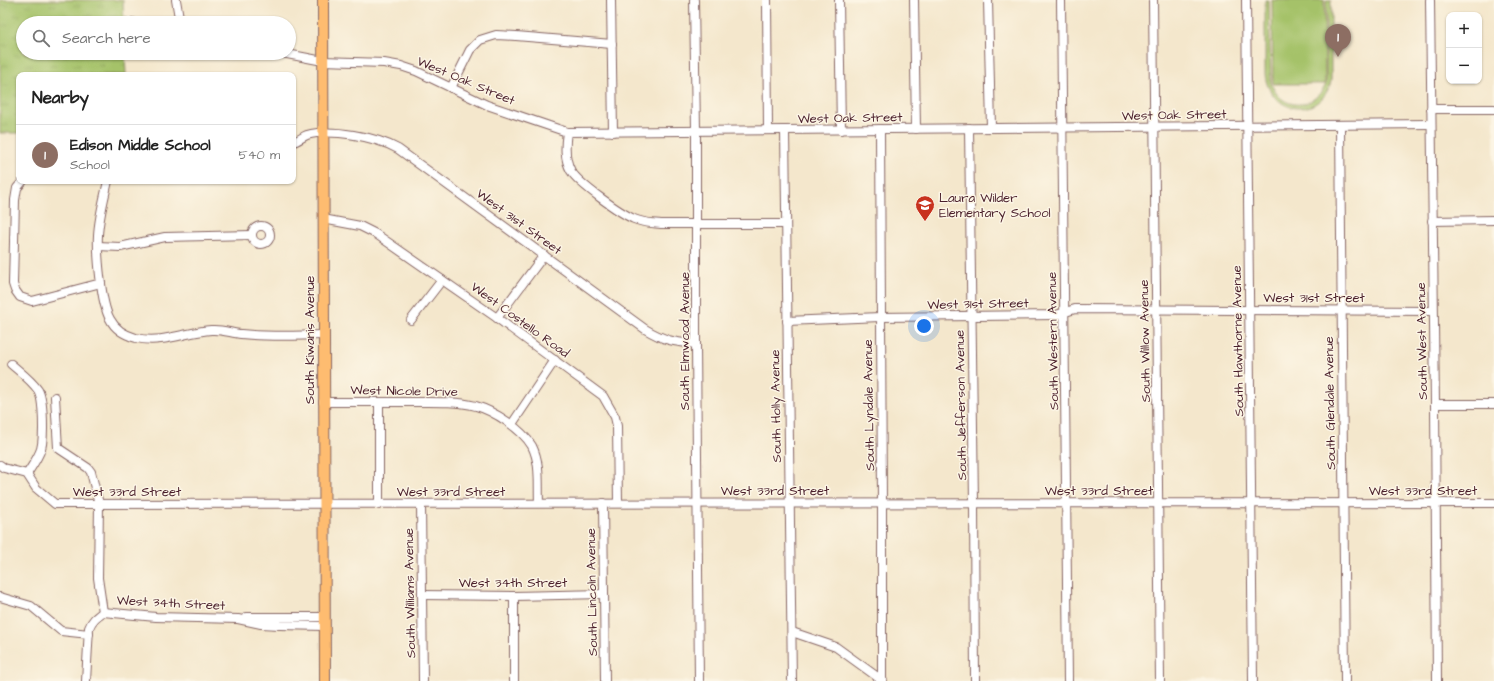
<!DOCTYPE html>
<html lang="en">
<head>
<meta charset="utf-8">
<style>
	body { margin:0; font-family:"Architects Daughter",sans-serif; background:#f2f2f2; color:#222 }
	.controls { position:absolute; right:12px; top:12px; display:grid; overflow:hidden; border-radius:8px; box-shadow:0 1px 3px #0004 }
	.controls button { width:36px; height:36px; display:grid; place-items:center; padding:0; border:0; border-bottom:1px solid #e0e0e0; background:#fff; color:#222; font:20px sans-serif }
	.you { position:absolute; left:924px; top:326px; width:14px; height:14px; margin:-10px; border:3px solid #fff; border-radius:50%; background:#1a73e8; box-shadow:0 0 0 6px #1a73e833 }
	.badge { display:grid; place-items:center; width:26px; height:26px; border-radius:50%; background:#0b8043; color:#fff; font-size:13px; font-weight:700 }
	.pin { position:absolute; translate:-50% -33px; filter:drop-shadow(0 1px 2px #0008) }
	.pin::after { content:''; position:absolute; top:21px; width:14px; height:12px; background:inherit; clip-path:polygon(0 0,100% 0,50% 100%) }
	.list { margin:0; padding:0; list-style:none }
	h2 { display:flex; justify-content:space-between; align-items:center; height:52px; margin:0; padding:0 16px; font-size:17px }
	h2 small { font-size:13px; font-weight:400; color:#767676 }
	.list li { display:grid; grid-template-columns:26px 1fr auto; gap:12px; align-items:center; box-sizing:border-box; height:60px; padding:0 16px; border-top:1px solid #e0e0e0 }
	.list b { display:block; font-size:15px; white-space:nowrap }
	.list p { margin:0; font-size:13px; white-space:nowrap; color:#767676 }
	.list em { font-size:13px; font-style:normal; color:#767676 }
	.icon { flex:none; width:22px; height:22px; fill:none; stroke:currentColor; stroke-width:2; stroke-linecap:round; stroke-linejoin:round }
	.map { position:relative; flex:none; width:1494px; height:681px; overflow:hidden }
	.search { position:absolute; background:#fff; box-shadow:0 1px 3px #0004; left:16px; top:16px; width:280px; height:44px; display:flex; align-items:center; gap:10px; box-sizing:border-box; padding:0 14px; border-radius:22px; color:#767676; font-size:15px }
	.panel { position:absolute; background:#fff; box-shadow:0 1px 3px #0004; left:16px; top:72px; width:280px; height:112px; border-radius:8px }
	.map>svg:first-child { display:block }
	.grass { fill:url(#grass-tufts); stroke:#78704a }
	.pitch { fill:#a5c269; stroke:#78704a }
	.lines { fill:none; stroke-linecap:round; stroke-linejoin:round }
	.minor-casing { stroke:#866563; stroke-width:10 }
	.major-casing { stroke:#866563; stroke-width:12 }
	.minor { stroke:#fff; stroke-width:8 }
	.major { stroke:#febc70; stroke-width:10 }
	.labels { text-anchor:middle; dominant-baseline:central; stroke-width:3; stroke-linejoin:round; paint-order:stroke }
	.street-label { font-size:13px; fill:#4a1f2b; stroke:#fcf5e5 }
	.poi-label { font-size:13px; fill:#4a1f2b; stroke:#fcf5e5; text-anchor:start }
</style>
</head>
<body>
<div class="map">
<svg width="1494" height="681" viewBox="0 0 1494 681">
	<defs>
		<pattern id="grass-tufts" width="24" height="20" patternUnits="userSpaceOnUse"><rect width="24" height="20" fill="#a5c269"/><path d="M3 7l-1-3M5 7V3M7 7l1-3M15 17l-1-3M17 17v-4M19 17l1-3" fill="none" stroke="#90a65b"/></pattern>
	</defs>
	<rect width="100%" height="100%" fill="#fcf5e5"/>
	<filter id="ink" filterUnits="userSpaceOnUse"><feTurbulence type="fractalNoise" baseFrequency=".025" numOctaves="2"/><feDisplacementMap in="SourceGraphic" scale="8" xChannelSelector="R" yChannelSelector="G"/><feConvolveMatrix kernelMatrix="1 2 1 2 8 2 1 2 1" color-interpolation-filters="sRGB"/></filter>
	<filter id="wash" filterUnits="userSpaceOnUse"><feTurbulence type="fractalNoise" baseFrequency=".012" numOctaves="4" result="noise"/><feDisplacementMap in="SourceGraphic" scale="16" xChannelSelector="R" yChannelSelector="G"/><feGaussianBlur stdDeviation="0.9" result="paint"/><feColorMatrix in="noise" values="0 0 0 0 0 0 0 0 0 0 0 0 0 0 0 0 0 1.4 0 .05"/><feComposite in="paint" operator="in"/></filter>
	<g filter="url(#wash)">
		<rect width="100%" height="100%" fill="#f4e7cc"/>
		<polygon class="grass" points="0,0 123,0 124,23 23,23 23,53 125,53 126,75 19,75 19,133 0,133"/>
		<g class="pitch">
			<path d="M1265,0H1269L1271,83C1281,112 1314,110 1326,84V0H1331V81C1321,121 1269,115 1265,74Z"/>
			<polygon points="1272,0 1324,0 1325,84 1273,84"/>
		</g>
	</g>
	<g filter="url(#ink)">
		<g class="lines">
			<g class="minor-casing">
				<g id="minor">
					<polyline points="176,0 180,23"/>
					<polyline points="611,0 613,132"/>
					<polyline points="694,0 696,131 696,344 699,681"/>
					<polyline points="767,0 768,130"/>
					<polyline points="839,0 841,130"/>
					<polyline points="914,0 916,129"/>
					<polyline points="988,0 991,128"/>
					<polyline points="1061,0 1068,681"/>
					<polyline points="1153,0 1160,681"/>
					<polyline points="1246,0 1253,681"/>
					<polyline points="1430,0 1435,404 1437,681"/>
					<polyline points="129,22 136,23"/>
					<polyline points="282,53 323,61 384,63 401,66 416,71 487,105 567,132 1431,124"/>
					<polyline points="451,88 470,50 480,40 496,35 516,36 612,44"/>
					<polyline points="1431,109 1494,109"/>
					<polyline points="1340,125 1345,681"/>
					<polyline points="969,128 974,503 975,681"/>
					<polyline points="880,129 882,503 882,681"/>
					<polyline points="785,130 792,681"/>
					<path d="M567,132C565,145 564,159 571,171C579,184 620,213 634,219C643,223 652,223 661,224H785"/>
					<path d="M293,142C298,141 302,137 307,135C330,128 377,137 398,149L645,329C665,341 674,342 696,344"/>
					<polyline points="23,181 17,188 15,200 13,284 15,290 20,297 32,301 101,283"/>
					<path d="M108,181C104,199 99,217 98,235C97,253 101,304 110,319C115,329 125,335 136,338C162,344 186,332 211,330C222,329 231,333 241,334C269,337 296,336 324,335"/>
					<polyline points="323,219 360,226 376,234 497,318 603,396 615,417 617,426 618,503"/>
					<polyline points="1432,221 1494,220"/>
					<circle cx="261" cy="235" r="9"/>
					<polyline points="98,246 120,247 165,237 252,235"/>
					<polyline points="497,318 544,255"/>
					<polyline points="411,320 442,280"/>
					<polyline points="787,321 880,317 1056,315 1075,309 1433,311"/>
					<path d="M11,364C20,372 31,380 38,390C44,400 44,438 41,449C38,458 32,466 27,474"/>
					<polyline points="55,397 58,448 88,468 91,472 99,504 98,578 103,612"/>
					<path d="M323,402C353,402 382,402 412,402C433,402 455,401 476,406C494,411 522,429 532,446C541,464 538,484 539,503"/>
					<polyline points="379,402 379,505"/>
					<polyline points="1435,404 1494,404"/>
					<polyline points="512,424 555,360"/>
					<polyline points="0,465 4,468 27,474 36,488 55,504 1494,503"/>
					<polyline points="603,503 605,681"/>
					<polyline points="421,504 423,681"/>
					<polyline points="422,595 514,596 604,594"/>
					<polyline points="0,597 31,606 61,631 89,634"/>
					<polyline points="103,612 156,617 238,619 261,624 280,625 324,626"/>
					<polyline points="247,617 324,617"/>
					<polyline points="792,632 836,647 883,681"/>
					<path d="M86,681L89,628C92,620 96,617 103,612"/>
					<polyline points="514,681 514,596"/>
				</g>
			</g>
			<g class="major-casing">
				<polyline id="major" points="323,0 325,681"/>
			</g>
			<use href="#minor" class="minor"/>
			<use href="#major" class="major"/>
		</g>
	</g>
	<defs>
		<g id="school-pin" transform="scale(1)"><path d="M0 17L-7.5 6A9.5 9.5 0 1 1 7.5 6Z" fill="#c8321e" stroke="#fcf5e5"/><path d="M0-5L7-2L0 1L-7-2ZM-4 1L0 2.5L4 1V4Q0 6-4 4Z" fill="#fff"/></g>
	</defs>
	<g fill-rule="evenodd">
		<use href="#school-pin" x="925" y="205"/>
	</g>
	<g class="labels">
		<g class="street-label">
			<text transform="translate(466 81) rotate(23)">West Oak Street</text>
			<text transform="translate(1174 115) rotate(-1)">West Oak Street</text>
			<text transform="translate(850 118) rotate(-1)">West Oak Street</text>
			<text transform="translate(519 222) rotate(36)">West 31st Street</text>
			<text x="1314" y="298">West 31st Street</text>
			<text transform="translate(978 304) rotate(-1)">West 31st Street</text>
			<text transform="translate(520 320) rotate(36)">West Costello Road</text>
			<text transform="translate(310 340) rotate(-90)">South Kiwanis Avenue</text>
			<text transform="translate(685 341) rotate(-90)">South Elmwood Avenue</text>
			<text transform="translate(1053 341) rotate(-91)">South Western Avenue</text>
			<text transform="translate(1145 341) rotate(-91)">South Willow Avenue</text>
			<text transform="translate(1238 341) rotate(-91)">South Hawthorne Avenue</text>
			<text transform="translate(1422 341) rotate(-91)">South West Avenue</text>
			<text transform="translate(404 391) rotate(1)">West Nicole Drive</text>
			<text transform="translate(1330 403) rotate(-91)">South Glendale Avenue</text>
			<text transform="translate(869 405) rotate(-91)">South Lyndale Avenue</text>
			<text transform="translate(961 405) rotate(-91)">South Jefferson Avenue</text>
			<text transform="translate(776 406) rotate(-91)">South Holly Avenue</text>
			<text x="775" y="491">West 33rd Street</text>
			<text x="1099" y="491">West 33rd Street</text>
			<text x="1423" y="491">West 33rd Street</text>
			<text x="127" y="492">West 33rd Street</text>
			<text x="451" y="492">West 33rd Street</text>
			<text x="513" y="583">West 34th Street</text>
			<text transform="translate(592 592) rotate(-91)">South Lincoln Avenue</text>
			<text transform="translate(410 593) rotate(-91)">South Williams Avenue</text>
			<text transform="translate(171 603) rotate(3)">West 34th Street</text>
		</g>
		<g class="poi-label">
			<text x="939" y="198">Laura Wilder<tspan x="939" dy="15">Elementary School</tspan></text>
		</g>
	</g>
</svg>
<div class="controls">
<button>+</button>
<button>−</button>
</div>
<div class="you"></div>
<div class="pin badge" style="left:1338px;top:57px;background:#8d6e63">1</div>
<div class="search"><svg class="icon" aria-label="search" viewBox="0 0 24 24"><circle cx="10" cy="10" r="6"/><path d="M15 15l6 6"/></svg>Search here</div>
<section class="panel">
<h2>Nearby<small></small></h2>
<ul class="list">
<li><span class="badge" style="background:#8d6e63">1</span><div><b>Edison Middle School</b><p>School</p></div><em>540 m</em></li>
</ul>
</section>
</div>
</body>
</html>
